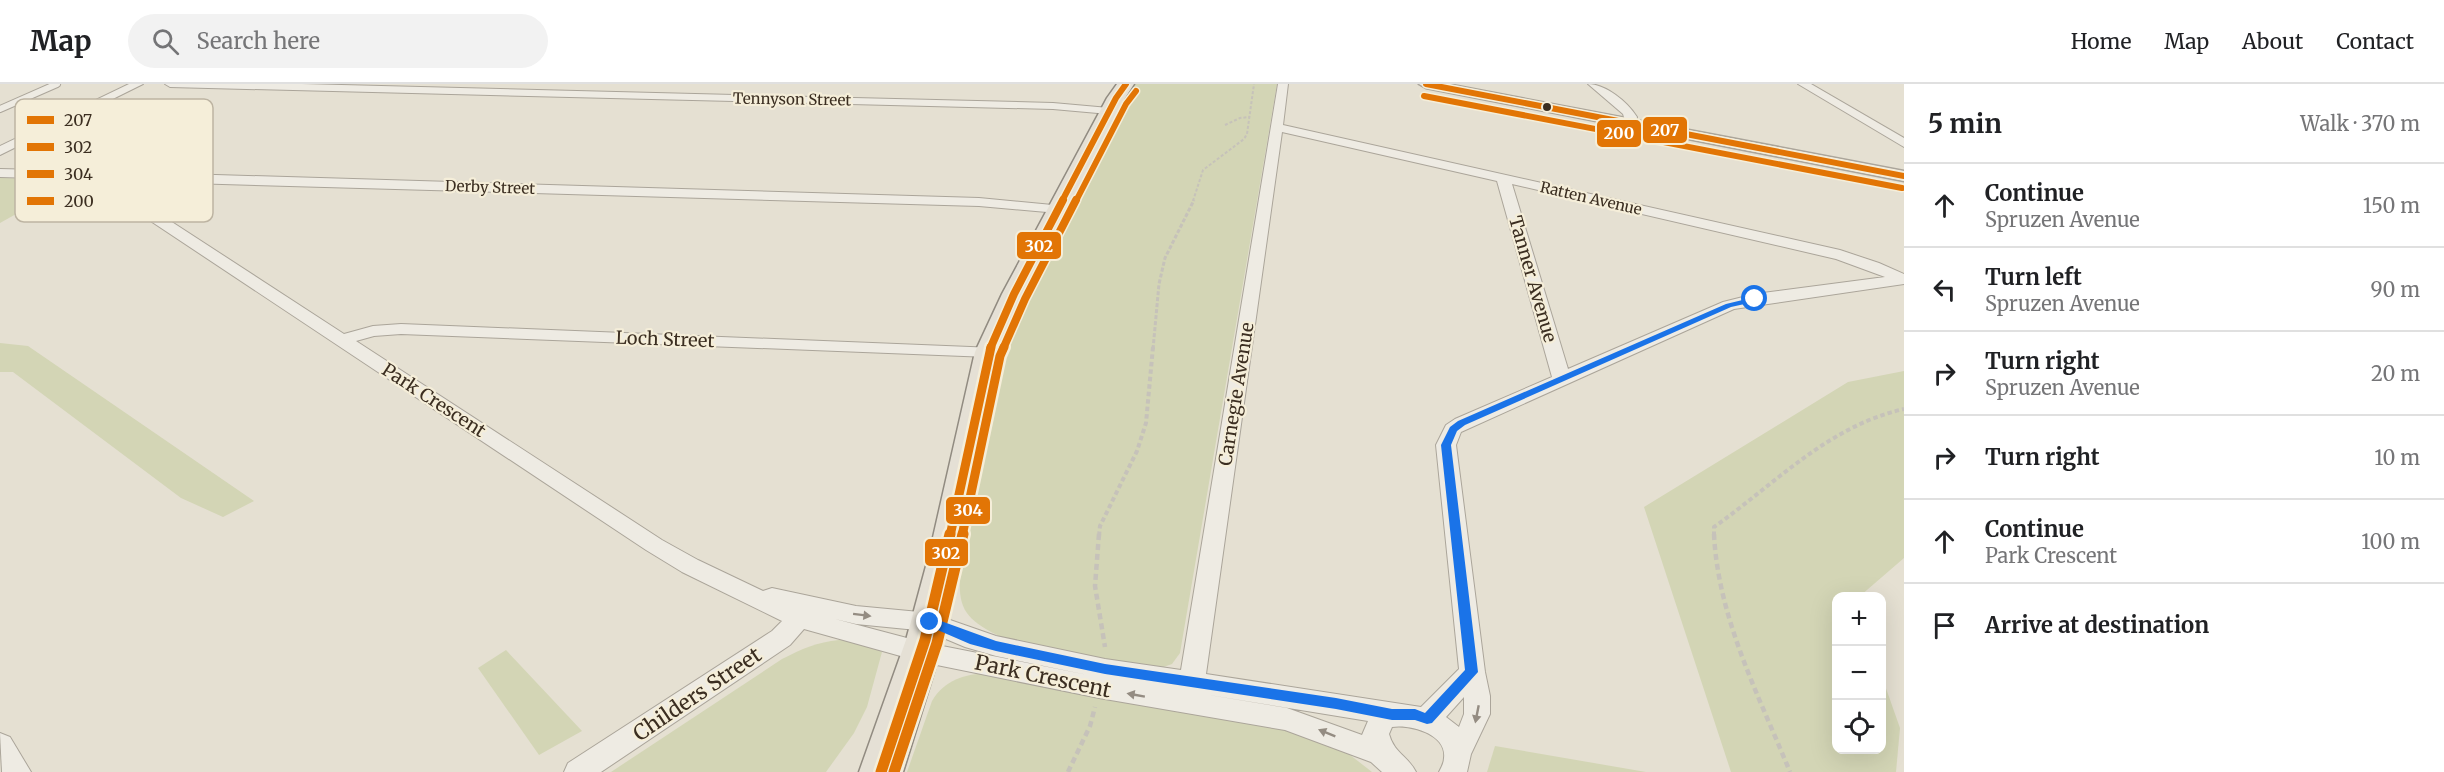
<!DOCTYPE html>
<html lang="en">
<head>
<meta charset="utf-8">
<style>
	body { margin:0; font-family:Merriweather,serif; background:#f2f2f2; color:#202124 }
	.controls { position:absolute; right:18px; bottom:18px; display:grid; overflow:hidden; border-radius:12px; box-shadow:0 6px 24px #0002 }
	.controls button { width:54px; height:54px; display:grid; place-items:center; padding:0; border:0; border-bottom:2px solid #e0e0e0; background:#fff; color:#202124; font:30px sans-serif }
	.stop { position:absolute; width:18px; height:18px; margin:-14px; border:4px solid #1a73e8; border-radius:50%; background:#fff }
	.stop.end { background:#1a73e8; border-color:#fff; box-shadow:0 2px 6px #0008 }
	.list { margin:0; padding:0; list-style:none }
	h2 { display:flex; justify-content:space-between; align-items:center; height:78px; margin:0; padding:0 24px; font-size:26px }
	h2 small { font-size:20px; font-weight:400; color:#757577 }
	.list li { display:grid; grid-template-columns:39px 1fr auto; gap:18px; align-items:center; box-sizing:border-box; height:84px; padding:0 24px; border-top:2px solid #e0e0e0 }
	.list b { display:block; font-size:22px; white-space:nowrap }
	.list p { margin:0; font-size:20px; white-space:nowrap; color:#757577 }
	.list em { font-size:20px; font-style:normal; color:#757577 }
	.icon { flex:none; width:33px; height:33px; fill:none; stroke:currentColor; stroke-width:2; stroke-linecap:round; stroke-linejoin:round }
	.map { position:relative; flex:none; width:1904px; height:688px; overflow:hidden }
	header { display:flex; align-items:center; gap:36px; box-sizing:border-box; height:84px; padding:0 30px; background:#fff; border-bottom:2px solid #e0e0e0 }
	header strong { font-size:28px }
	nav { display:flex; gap:33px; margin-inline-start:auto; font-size:21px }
	.search { width:420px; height:54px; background:#f2f2f2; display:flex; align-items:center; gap:15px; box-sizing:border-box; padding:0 21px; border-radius:33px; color:#757577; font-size:22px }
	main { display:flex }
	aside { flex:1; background:#fff }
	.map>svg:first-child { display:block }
	.green { fill:#d3d5b5 }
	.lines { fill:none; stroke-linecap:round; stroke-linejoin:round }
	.service-casing { stroke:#aba59a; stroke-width:8 }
	.minor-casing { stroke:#aba59a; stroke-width:2 }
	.tertiary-casing { stroke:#aba59a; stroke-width:3 }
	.primary-casing { stroke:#918b81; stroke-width:3 }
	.path-far3 { stroke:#c6c2ba; stroke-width:2; stroke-dasharray:3 2; stroke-linecap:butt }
	.path-far2 { stroke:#c6c2ba; stroke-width:3; stroke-dasharray:4 2; stroke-linecap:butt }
	.path-far1 { stroke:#c6c2ba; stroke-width:4; stroke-dasharray:4.5 3; stroke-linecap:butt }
	.path { stroke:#c6c2ba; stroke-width:4.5; stroke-dasharray:6 4; stroke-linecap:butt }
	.service { stroke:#eeebe3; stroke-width:6 }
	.minor { fill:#eeebe3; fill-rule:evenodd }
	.tertiary { fill:#eeebe3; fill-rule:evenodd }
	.primary { fill:#e5e0d5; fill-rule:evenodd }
	.bus-1-casing { stroke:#f5eed9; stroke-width:9 }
	.bus-2-far3-casing { stroke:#f5eed9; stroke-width:9 }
	.bus-2-far2-casing { stroke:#f5eed9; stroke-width:11 }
	.bus-2-far1-casing { stroke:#f5eed9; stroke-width:14 }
	.bus-2-casing { stroke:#f5eed9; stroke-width:16 }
	.bus-3-far3-casing { stroke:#f5eed9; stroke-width:9 }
	.bus-3-far2-casing { stroke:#f5eed9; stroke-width:11 }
	.bus-3-far1-casing { stroke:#f5eed9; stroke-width:14 }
	.bus-3-casing { stroke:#f5eed9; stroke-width:16 }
	.bus-4-casing { stroke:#f5eed9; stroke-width:9 }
	.bus-1 { stroke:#e27505; stroke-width:6 }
	.bus-2-far3 { stroke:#e27505; stroke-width:6 }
	.bus-2-far2 { stroke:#e27505; stroke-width:8 }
	.bus-2-far1 { stroke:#e27505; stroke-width:9 }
	.bus-2 { stroke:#e27505; stroke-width:11 }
	.bus-3-far3 { stroke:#e27505; stroke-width:6 }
	.bus-3-far2 { stroke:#e27505; stroke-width:8 }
	.bus-3-far1 { stroke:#e27505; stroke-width:9 }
	.bus-3 { stroke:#e27505; stroke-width:11 }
	.bus-4 { stroke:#e27505; stroke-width:6 }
	.oneway { fill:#948c82 }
	.route { fill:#1a73e8 }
	.bus-dot { fill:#3b2e21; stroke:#f5eed9; stroke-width:2 }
	.labels { text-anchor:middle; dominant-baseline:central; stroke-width:4.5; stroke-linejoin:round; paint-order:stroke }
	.far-street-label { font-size:15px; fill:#3b2e21; stroke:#f5eed9 }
	.street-label { font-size:18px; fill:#3b2e21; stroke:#f5eed9 }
	.near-street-label { font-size:21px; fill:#3b2e21; stroke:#f5eed9 }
	.key { fill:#f5eed9; stroke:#bdb4a2; stroke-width:1.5 }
	.key-label { font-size:16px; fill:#3b2e21 }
	.line-badge { stroke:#f5eed9; stroke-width:2 }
	.badge-label { font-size:16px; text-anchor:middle; font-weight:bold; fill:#fff }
</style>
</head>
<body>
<header>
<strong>Map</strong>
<div class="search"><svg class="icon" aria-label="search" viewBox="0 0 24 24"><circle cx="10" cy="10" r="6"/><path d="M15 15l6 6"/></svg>Search here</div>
<nav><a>Home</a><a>Map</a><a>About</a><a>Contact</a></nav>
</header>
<main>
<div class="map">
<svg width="1904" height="688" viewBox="0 0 1904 688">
	<rect width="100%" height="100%" fill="#e5e0d2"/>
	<g class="green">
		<path d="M1135,0H1277L1180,569L1172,580L1155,586L1003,554C960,534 956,521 962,476L1006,257L1121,22Z"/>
		<polygon points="0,94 2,94 77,96 0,139"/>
		<polygon points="0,259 28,262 254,417 223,433 181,414 13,288 0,288"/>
		<polygon points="1904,287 1904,474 1860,512 1836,512 1836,666 1882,666 1882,593 1900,644 1896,688 1731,688 1644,423 1848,298"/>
		<path d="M839,556C856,557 868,558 882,568L867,623L854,649L826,688H611L782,575C802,565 817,558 839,556Z"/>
		<polygon points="506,566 582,647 539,671 478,584"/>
		<path d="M988,589L1296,646L1336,660L1372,688H907L932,617C944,596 965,590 988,589Z"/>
		<polygon points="1495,662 1646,688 1487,688"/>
	</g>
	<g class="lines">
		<g class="service-casing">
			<polyline id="service" points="0,25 57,0"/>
		</g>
		<g class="minor-casing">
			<g id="minor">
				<polygon points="129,0 143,0 0,71 0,62"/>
				<polygon points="165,0 302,0 1053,19 1109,24 1115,27 1109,30 1053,25 170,3"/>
				<path d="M1278,0H1288L1283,41L1840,166L1879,179L1904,190V200L1734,225L1461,348L1456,361L1485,588L1490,612V630L1471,670L1467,688H1439C1441,684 1444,679 1444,674C1447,650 1410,640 1392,643L1389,650C1394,669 1408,672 1416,688H1382L1371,678L1285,646L1099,614L922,578L804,545L790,561L601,688H564L568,679L772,547L782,537L682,488L646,466L125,120L101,109L98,103L105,96L0,93V85L119,88L979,114L1063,122L1065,125L1058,129L979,122L121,97L112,104L135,114L344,250L373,242L401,240L995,264L998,268L995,272L989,273L401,250L374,252L356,257L662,456L698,476L763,507L772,504L856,522L930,529L996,552L1105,575L1181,586ZM1282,48L1497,97L1552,293L1455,335L1446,341L1436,361L1459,585L1421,623L1206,590ZM1512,100L1836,175L1885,193L1755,210L1723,218L1568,285ZM835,535L856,540L927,547L965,563L996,572L1088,591L922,558ZM1203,610L1368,637L1362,651L1287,624ZM1464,613V630L1459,643L1446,633Z"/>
				<path d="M1588,0C1605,0 1627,17 1637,33L1635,43H1627L1623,30Z"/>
				<polygon points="1798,0 1811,0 1904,54 1904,63"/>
				<polygon points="0,649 10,653 31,688 2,688"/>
			</g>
		</g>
		<g class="tertiary-casing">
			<polygon id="tertiary" points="1419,0 1447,0 1904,87 1904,97 1426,4"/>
		</g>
		<g class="primary-casing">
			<polygon id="primary" points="1117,0 1134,0 1125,14 1026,210 1003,268 963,471 944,556 903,688 859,688 906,556 929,471 975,268 1002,210 1107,14"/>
		</g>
		<g class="path-far3">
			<polyline points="1225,41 1240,34 1250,33"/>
			<polyline points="1193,117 1203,86 1244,55 1247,50 1254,0"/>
		</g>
		<polyline class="path-far2" points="1153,265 1159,200 1165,174 1194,116"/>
		<g class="path-far1">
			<polyline points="1099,452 1100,442 1137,367 1146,339 1153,263"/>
			<path d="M1714,452V443C1775,400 1828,342 1904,325"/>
		</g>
		<g class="path">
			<polyline points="1099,450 1095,502 1105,563"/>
			<path d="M1714,450C1718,534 1759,612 1790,688"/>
			<polyline points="1068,688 1090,642 1095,623"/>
		</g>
		<use href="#service" class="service"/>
		<use href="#minor" class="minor"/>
		<use href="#tertiary" class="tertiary"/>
		<use href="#primary" class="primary"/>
		<g class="bus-1-casing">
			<polyline id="bus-1" points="1426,0 1904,92"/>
		</g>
		<g class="bus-2-far3-casing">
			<polyline id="bus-2-far3" points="1062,117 1116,14 1126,0"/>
		</g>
		<g class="bus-2-far2-casing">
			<polyline id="bus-2-far2" points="990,265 1014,210 1063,116"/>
		</g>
		<g class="bus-2-far1-casing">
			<polyline id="bus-2-far1" points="950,452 991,263"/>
		</g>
		<g class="bus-2-casing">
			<polyline id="bus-2" points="881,688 925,556 950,450"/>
		</g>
		<g class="bus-3-far3-casing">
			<polyline id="bus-3-far3" points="1076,117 1126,20 1136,7"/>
		</g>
		<g class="bus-3-far2-casing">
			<polyline id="bus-3-far2" points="1003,265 1025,215 1076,116"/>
		</g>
		<g class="bus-3-far1-casing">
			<polyline id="bus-3-far1" points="962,452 1000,272 1004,263"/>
		</g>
		<g class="bus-3-casing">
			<polyline id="bus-3" points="894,688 937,559 963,450"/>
		</g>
		<g class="bus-4-casing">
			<polyline id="bus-4" points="1424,12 1902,104"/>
		</g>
		<use href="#bus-1" class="bus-1"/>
		<use href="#bus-2-far3" class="bus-2-far3"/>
		<use href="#bus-2-far2" class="bus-2-far2"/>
		<use href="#bus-2-far1" class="bus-2-far1"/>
		<use href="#bus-2" class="bus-2"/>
		<use href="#bus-3-far3" class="bus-3-far3"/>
		<use href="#bus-3-far2" class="bus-3-far2"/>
		<use href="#bus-3-far1" class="bus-3-far1"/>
		<use href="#bus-3" class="bus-3"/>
		<use href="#bus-4" class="bus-4"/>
	</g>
	<defs><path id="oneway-solid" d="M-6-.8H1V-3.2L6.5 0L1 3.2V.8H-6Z" transform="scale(1.5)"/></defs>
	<g class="oneway">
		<use href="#oneway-solid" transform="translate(862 531) rotate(7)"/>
		<use href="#oneway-solid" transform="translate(1136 611) rotate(-170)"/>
		<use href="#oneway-solid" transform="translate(1477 630) rotate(101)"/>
		<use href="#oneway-solid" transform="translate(1327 649) rotate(-158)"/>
	</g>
	<polygon class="route" points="1755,213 1758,214 1758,217 1731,223 1465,341 1457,347 1451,361 1478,588 1432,639 1427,640 1415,636 1392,636 1336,625 1105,590 996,567 970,560 926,541 924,538 930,533 996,557 1105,580 1336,614 1392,625 1415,625 1425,629 1465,586 1441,361 1450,343 1458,337 1726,220"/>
	<circle class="bus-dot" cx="1547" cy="23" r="5"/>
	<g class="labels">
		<g class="far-street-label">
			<text transform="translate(792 15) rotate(1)">Tennyson Street</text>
			<text transform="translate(490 103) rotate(2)">Derby Street</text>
			<text transform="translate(1591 114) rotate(13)">Ratten Avenue</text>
		</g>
		<g class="street-label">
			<text transform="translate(1533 195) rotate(74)">Tanner Avenue</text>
			<text transform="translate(665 255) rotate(2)">Loch Street</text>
			<text transform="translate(1236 310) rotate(-81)">Carnegie Avenue</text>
			<text transform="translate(434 316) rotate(33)">Park Crescent</text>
		</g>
		<g class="near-street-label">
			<text transform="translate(1043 592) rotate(12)">Park Crescent</text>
			<text transform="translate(697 610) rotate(-34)">Childers Street</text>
		</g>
	</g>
	<rect x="15" y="15" width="198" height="123" rx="9" class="key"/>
	<rect x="27" y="32" width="27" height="8" fill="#e27505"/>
	<rect x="27" y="59" width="27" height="8" fill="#e27505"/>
	<rect x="27" y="86" width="27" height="8" fill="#e27505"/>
	<rect x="27" y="113" width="27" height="8" fill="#e27505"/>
	<g class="key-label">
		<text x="64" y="42">207</text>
		<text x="64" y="69">302</text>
		<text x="64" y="96">304</text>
		<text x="64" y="123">200</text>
	</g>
	<g class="line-badge">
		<rect x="1642" y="32" width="46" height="28" rx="6" fill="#e27505"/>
		<rect x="1596" y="35" width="46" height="29" rx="6" fill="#e27505"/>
		<rect x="1016" y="147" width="46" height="29" rx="6" fill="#e27505"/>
		<rect x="945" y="412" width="46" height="29" rx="6" fill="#e27505"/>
		<rect x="924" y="454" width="45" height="29" rx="6" fill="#e27505"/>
	</g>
	<g class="badge-label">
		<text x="1665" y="52">207</text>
		<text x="1619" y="55">200</text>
		<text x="1039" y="168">302</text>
		<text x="968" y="432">304</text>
		<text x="946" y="475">302</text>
	</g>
</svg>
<div class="controls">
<button>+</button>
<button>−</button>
<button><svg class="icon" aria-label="locate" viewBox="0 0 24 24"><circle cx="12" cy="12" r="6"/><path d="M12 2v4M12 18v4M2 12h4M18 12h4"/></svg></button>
</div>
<div class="stop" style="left:1755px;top:215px"></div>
<div class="stop end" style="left:930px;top:538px"></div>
</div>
<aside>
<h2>5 min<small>Walk · 370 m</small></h2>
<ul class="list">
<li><svg class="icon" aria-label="ahead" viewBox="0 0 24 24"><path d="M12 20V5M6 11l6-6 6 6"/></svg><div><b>Continue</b><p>Spruzen Avenue</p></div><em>150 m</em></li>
<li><svg class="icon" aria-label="left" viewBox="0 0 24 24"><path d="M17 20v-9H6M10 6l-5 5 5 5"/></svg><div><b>Turn left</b><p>Spruzen Avenue</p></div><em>90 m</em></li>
<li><svg class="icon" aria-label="right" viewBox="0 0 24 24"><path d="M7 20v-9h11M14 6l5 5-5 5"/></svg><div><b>Turn right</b><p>Spruzen Avenue</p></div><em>20 m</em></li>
<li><svg class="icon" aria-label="right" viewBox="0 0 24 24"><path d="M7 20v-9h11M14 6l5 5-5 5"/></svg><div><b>Turn right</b></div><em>10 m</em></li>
<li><svg class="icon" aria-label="ahead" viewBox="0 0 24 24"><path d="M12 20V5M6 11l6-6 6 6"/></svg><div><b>Continue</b><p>Park Crescent</p></div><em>100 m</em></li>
<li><svg class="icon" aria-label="arrive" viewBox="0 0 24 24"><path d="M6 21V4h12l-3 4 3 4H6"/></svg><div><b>Arrive at destination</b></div></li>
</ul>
</aside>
</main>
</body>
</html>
